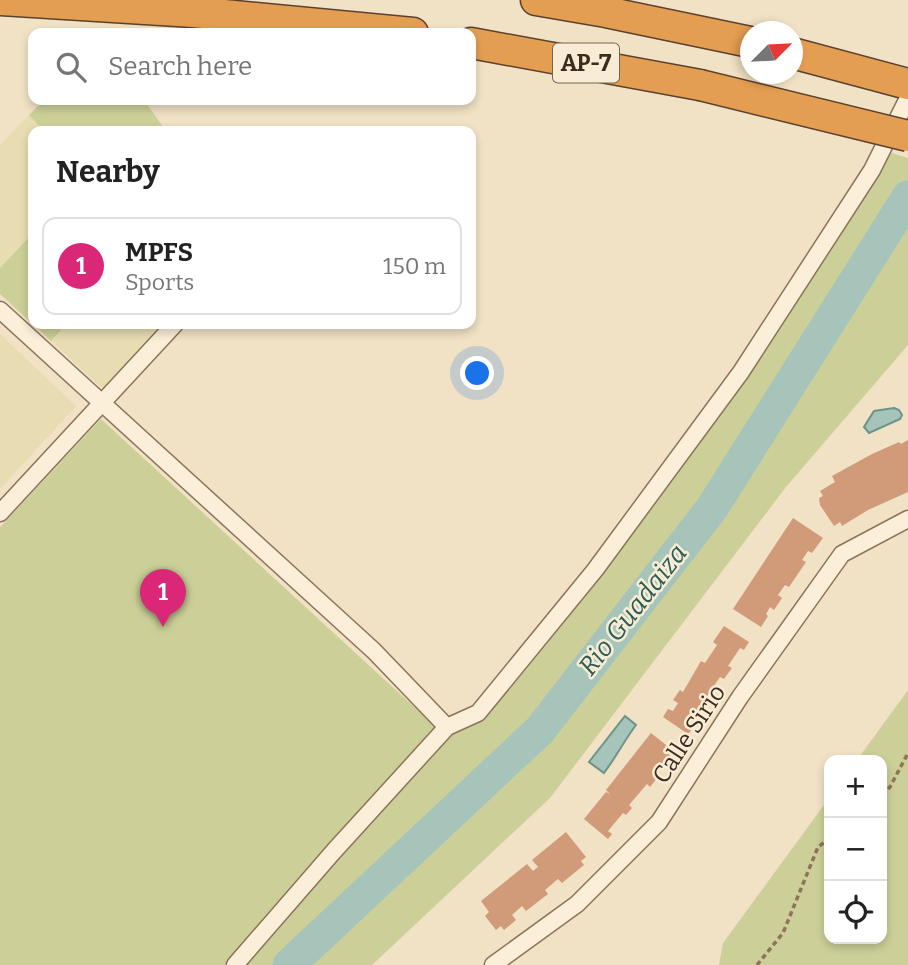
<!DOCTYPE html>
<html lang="en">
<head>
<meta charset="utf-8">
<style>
	body { margin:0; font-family:Bitter,serif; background:#f6f6f6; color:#222 }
	.controls { position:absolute; right:21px; bottom:21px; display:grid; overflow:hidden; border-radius:14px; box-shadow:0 4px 10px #0003 }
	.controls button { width:63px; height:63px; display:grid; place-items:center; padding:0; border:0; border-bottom:2px solid #e0e0e0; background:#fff; color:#222; font:35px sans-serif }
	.compass { position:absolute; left:740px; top:21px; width:63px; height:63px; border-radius:50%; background:#fff; box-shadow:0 4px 10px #0003; rotate:66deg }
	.you { position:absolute; left:478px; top:374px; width:24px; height:24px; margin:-18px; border:5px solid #fff; border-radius:50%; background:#1a73e8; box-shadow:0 0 0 10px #1a73e833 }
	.badge { display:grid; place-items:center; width:46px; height:46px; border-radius:50%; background:#db2777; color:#fff; font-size:23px; font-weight:700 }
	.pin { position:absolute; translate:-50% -58px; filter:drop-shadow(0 2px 4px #0008) }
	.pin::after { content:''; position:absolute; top:37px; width:24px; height:21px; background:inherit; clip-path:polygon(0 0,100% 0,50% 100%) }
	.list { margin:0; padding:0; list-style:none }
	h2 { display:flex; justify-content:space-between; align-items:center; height:91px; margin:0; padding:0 28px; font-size:30px }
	h2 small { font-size:23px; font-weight:400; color:#767676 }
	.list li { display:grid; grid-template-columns:46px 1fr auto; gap:21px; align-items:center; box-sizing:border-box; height:98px; margin:0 14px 14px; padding:0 14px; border:2px solid #e0e0e0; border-radius:14px }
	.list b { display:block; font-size:26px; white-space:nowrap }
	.list p { margin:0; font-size:23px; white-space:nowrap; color:#767676 }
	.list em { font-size:23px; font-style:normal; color:#767676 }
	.icon { flex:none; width:38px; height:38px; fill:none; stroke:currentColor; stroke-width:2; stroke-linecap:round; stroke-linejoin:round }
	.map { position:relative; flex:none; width:908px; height:965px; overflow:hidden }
	.search { position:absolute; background:#fff; box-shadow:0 4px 10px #0003; left:28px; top:28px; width:448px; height:77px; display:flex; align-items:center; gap:18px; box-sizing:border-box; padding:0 24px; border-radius:14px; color:#767676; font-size:26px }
	.panel { position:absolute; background:#fff; box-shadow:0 4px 10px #0003; left:28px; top:126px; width:448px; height:203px; border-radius:14px }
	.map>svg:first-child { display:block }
	.farmland { fill:#e7dcb2 }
	.green { fill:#ccd098 }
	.water { fill:#a7c4ba; stroke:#6d9388; stroke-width:2 }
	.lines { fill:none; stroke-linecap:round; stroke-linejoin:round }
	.river { stroke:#a7c4ba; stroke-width:33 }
	.building { fill:#d19a79 }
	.minor-casing { stroke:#8d735a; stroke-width:19 }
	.motorway-casing { stroke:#5b412e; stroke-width:33 }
	.path { stroke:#8d735a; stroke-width:3.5; stroke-dasharray:5 3.5; stroke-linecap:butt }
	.minor { stroke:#fbefd9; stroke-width:16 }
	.motorway { stroke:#e49e52; stroke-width:30 }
	.motorway-bridge-casing { stroke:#5b412e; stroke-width:33; stroke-linecap:butt }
	.motorway-bridge { stroke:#e49e52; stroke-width:30 }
	.labels { text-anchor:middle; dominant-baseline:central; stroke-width:5; stroke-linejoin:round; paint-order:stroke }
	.shield { fill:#f8ecd5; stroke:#746655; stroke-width:2 }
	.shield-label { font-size:23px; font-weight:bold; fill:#3c2c1e }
	.street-label { font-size:24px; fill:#3c2c1e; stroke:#f8ecd5 }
	.water-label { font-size:26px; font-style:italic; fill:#2d5d58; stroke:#f8ecd5 }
</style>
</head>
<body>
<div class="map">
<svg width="908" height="965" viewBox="0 0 908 965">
	<rect width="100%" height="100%" fill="#f1e2c5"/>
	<g class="farmland">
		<polygon points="29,115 44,131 33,131 33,233 0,268 0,145"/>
		<polygon points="69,324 168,324 109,387 101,387 51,341"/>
		<polygon points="0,334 76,406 0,489"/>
	</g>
	<g class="green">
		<polygon points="44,100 144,100 166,131 44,131 29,115"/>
		<polygon points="882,150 908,158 908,345 786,487 550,798 372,965 236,965 447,727 478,713 741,372"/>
		<polygon points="33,233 33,324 67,324 51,341 0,294 0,268"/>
		<polygon points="101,419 436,727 225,965 0,965 0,527"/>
		<polygon points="908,690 908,965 719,965 723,943 829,798 829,939 882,939 882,760 857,760"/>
	</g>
	<g class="water">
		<polygon points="894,408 899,410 902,415 900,419 869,433 864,427 874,411"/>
		<path d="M625,716L636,725C624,741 616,757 604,773L589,762Z"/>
	</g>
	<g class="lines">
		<polyline class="river" points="289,965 540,730 712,508 908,197"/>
	</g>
	<g class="building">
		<polygon points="908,440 908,492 868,510 842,526 840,522 834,526 820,505 819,498 823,496 820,491 835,482 832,476 872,454 899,442 901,444"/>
		<polygon points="793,518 823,538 812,553 808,551 802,560 806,562 789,587 785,585 778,595 782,598 774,610 770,607 766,614 768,616 761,627 733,609"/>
		<polygon points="724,626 749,642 744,650 740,648 728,666 732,668 724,679 720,677 707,696 711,699 704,710 701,708 688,726 692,729 688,734 663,717 668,709 673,711 678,703 673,700 680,690 683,692 701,661 705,663 717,645 713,642"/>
		<polygon points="651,733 676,753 671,759 668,757 654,774 658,777 650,787 647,784 629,805 632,808 626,815 623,813 608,831 612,834 608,839 584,819 606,792 610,794 606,790"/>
		<polygon points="566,832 586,857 581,861 584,865 562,883 558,879 545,890 548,894 526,911 522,906 512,915 516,920 504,930 501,926 496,930 485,916 489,912 481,901 527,864 533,871 538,867 532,860"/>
	</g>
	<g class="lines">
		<g class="minor-casing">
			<g id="minor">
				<polyline points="0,310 374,651 447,727"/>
				<polyline points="0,513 175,324"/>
				<polyline points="235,965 334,851 447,727 478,713 595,570 741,372 872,170 908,98"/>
				<polyline points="493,965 577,904 659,822 740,697 842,554 908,519"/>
			</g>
		</g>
		<g class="motorway-casing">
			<g id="motorway">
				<polyline points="0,0 193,12 413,33"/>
				<polyline points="536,0 606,12 750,42"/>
				<polyline points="471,43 700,85"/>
				<polyline points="792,53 908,84"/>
			</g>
		</g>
		<g class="path">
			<polyline points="882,795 890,787 908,753"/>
			<polyline points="757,965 783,933 818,847 829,839"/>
		</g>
		<use href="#minor" class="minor"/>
		<use href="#motorway" class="motorway"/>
		<g class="motorway-bridge-casing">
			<polyline id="motorway-bridge" points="700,85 908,136"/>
		</g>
		<use href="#motorway-bridge" class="motorway-bridge"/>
	</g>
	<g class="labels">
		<rect class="shield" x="553" y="43.5" width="66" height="39" rx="5"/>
		<g class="shield-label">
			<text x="586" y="63">AP-7</text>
		</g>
		<g class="street-label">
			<text transform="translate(689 734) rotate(-57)">Calle Sirio</text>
		</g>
		<g class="water-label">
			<text transform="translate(633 610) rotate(-52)">Rio Guadaiza</text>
		</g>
	</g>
</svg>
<div class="controls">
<button>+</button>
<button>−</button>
<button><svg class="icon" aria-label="locate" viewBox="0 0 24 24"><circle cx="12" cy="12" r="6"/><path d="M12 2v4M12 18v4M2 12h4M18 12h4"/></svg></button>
</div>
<svg class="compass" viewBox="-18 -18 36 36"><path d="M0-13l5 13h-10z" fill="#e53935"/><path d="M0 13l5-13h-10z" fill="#767676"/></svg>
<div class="you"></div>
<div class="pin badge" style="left:163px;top:627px">1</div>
<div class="search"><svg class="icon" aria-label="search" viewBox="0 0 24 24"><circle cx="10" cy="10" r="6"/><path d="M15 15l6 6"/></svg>Search here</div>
<section class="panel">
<h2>Nearby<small></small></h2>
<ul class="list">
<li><span class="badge">1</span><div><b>MPFS</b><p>Sports</p></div><em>150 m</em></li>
</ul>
</section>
</div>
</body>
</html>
